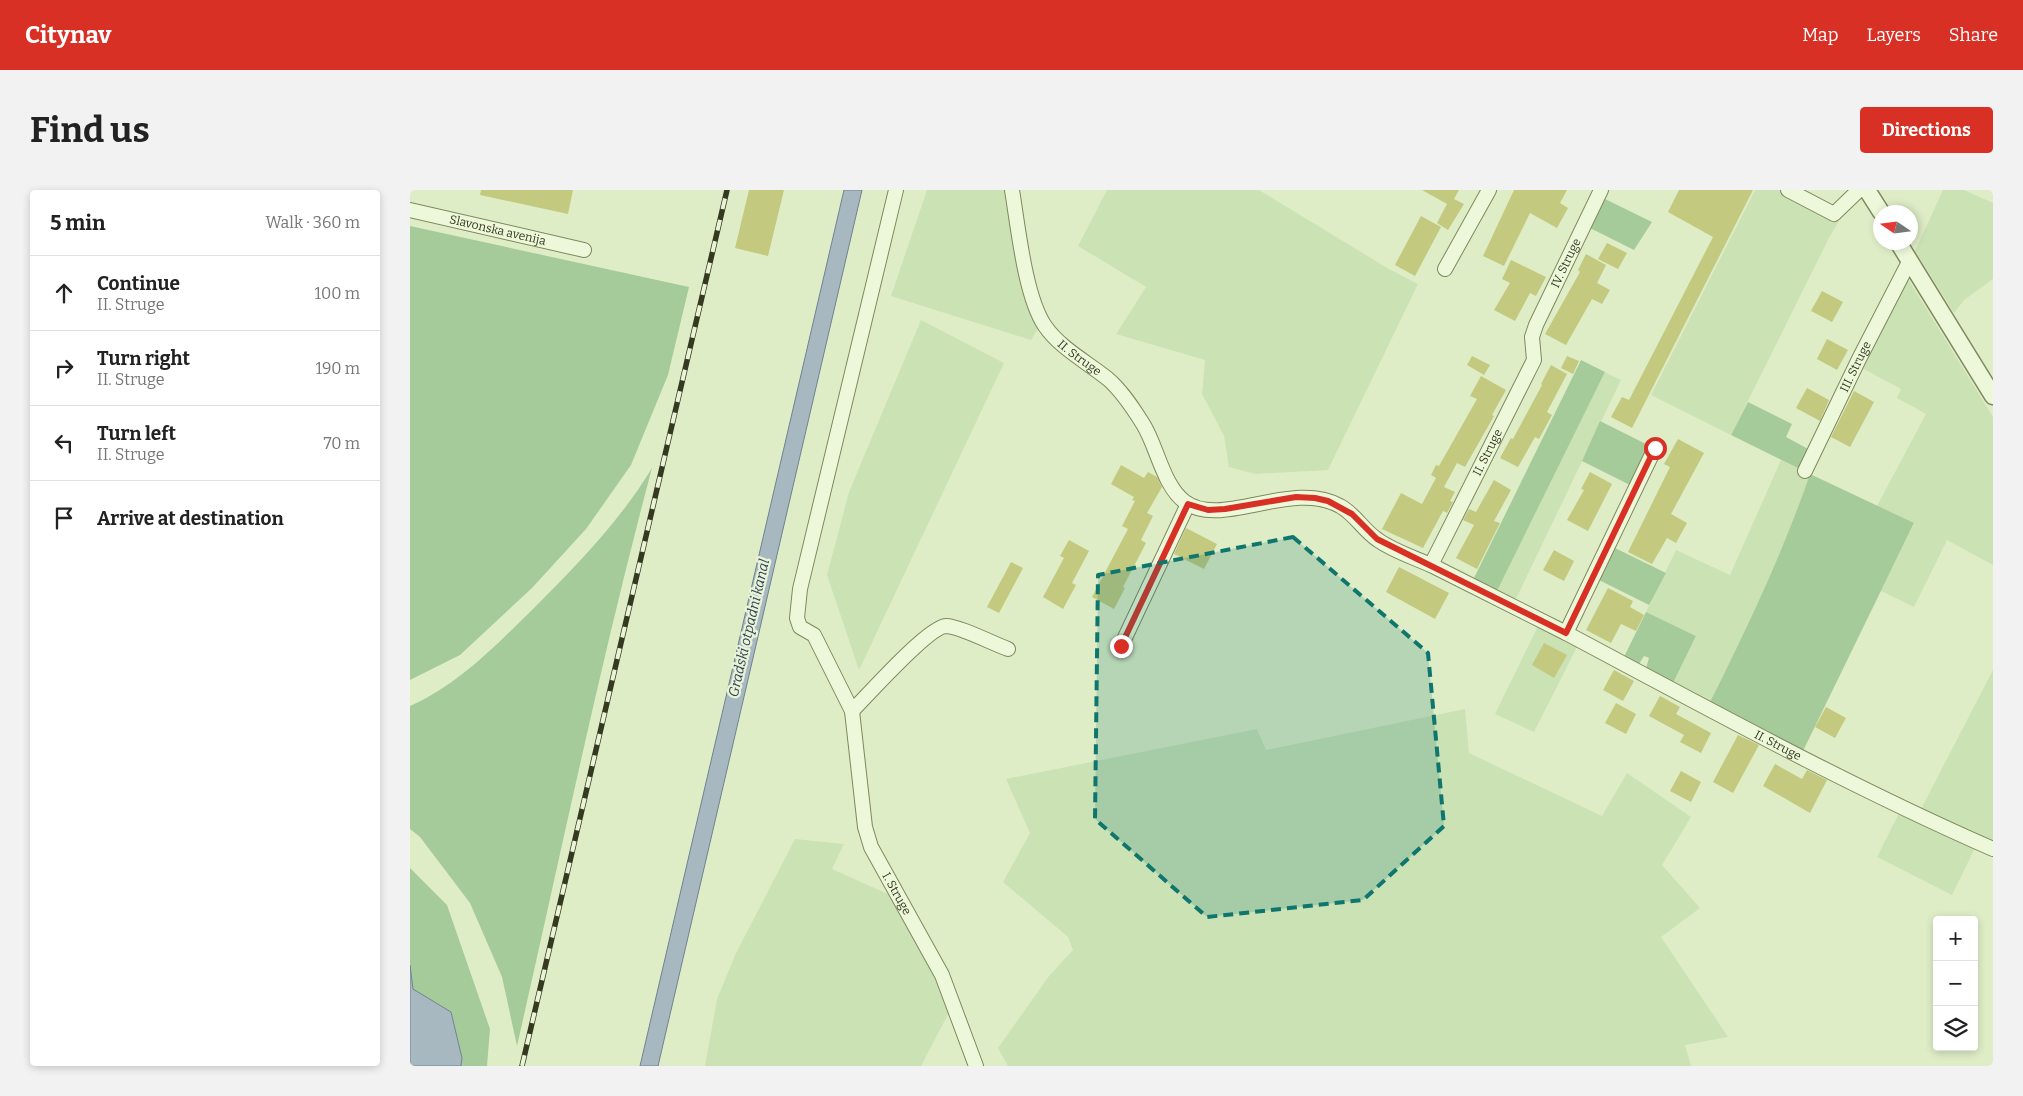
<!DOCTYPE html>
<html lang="en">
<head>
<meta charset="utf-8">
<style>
	body { margin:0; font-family:Bitter,serif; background:#f2f2f2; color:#222 }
	.controls { position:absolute; right:15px; bottom:15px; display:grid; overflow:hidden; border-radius:5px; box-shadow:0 2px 8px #0003 }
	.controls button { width:45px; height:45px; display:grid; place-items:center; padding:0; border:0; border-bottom:1px solid #e0e0e0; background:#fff; color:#222; font:25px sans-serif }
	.compass { position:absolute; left:1463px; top:15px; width:45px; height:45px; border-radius:50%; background:#fff; box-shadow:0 2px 8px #0003; rotate:283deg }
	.stop { position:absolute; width:15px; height:15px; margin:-11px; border:4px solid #d93025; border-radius:50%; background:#fff }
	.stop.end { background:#d93025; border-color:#fff; box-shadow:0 1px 5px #0008 }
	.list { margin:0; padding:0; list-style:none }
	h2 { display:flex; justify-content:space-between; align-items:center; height:65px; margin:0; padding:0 20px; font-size:21px }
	h2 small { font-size:16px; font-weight:400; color:#767676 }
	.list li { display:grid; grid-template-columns:32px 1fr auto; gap:15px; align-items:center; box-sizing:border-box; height:75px; padding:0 20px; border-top:1px solid #e0e0e0 }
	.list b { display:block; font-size:19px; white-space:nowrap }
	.list p { margin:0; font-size:16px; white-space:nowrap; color:#767676 }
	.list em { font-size:16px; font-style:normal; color:#767676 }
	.icon { flex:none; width:28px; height:28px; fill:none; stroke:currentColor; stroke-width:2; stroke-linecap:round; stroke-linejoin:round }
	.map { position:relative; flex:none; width:1583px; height:876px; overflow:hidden; border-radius:5px }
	header { display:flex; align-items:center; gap:30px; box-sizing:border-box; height:70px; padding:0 25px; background:#d93025; color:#fff }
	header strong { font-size:24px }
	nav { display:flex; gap:28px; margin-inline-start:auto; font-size:18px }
	.intro { display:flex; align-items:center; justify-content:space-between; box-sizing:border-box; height:120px; padding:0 30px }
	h1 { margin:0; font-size:35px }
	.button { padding:12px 22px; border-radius:5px; background:#d93025; color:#fff; font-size:18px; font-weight:700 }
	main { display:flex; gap:30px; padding:0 30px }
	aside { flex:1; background:#fff; border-radius:5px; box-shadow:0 2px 8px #0003 }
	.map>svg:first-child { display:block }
	.farmland { fill:#cbe2b5 }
	.green { fill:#a6cb9b }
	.water { fill:#a8b8c1; stroke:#6f828f }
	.building { fill:#c3c97f }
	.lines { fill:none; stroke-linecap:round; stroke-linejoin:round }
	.minor-casing { stroke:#7f885d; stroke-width:16 }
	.tertiary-casing { stroke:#7f885d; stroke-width:19 }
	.minor { stroke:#edf8da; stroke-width:14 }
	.tertiary { stroke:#edf8da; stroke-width:16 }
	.rail-casing { stroke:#353920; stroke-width:5.5 }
	.rail { stroke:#e9f4d6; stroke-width:4; stroke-dasharray:11; stroke-linecap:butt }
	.route { stroke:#d93025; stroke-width:6 }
	.marked { fill:#0f766e; fill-opacity:0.2; stroke:#0f766e; stroke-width:4; stroke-dasharray:10 6; stroke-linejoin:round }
	.labels { text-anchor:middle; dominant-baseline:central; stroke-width:4.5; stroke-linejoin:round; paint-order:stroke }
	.street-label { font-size:12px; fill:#353920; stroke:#e9f4d6 }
	.water-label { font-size:14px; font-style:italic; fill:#304058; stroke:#e9f4d6 }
</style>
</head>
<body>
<header>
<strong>Citynav</strong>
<nav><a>Map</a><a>Layers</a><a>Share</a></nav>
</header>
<div class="intro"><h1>Find us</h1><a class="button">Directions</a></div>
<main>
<aside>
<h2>5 min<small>Walk · 360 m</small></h2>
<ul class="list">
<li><svg class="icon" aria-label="ahead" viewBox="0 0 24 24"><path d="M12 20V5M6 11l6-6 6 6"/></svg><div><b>Continue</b><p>II. Struge</p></div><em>100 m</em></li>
<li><svg class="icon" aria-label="right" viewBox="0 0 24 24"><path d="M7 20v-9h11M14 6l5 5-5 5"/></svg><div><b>Turn right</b><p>II. Struge</p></div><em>190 m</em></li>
<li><svg class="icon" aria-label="left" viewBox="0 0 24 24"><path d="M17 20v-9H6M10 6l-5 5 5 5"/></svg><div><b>Turn left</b><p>II. Struge</p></div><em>70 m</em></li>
<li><svg class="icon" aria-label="arrive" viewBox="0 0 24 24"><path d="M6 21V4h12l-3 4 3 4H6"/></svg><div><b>Arrive at destination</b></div></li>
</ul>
</aside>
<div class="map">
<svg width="1583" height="876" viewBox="0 0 1583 876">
	<rect width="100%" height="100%" fill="#dfedc7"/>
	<g class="farmland">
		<polygon points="517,0 597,0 629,137 621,150 481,106"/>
		<polygon points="697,0 849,0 979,79 1008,94 918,280 845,284 819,277 814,246 792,204 795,170 706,144 736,97 668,56"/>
		<polygon points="1345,0 1369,0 1429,31 1419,48 1321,245 1241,205"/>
		<polygon points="1533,0 1554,0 1583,13 1583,89 1554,110 1544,123 1505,61"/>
		<polygon points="1498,89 1583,227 1583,375 1537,350 1504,417 1471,401 1504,334 1467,316 1516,224 1487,208 1491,199 1450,177"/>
		<polygon points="511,130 594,173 449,480 417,385 439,302"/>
		<polygon points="1195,182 1211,190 1105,411 1087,401"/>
		<polygon points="1371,270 1400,284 1382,336 1355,401 1300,512 1263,493 1286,446 1236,422 1266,360 1320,385"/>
		<polygon points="1128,436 1167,457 1124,542 1085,524"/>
		<polygon points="1583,480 1583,652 1511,619"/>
		<polygon points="1055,519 1059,563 1192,626 1217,583 1281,627 1252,675 1290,718 1251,747 1318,847 1275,855 1281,876 598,876 588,858 639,786 663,760 658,747 593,692 620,643 596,589 847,539 856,560"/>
		<polygon points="1489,623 1565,658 1542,705 1467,667"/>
		<polygon points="385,649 434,654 422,679 489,709 542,817 511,876 295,876 307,809 326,763"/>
	</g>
	<g class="green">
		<polygon points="1191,7 1242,32 1224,60 1176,36"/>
		<polygon points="0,36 279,97 258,185 221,275 176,339 122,398 50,465 0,490"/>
		<polygon points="1171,170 1195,182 1087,401 1063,390"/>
		<polygon points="1338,212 1382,234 1376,247 1400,260 1390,279 1321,245"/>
		<polygon points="1190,231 1240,256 1220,295 1172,271"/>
		<path d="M242,278C191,469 151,663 107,856L92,787L60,713L10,647L0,639V516C48,495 85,456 122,420C166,376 210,331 242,278Z"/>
		<path d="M1400,284L1504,333L1393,561L1300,512C1338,436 1372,365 1400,284Z"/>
		<polygon points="1205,358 1256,383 1239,415 1189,390"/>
		<polygon points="1236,422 1286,446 1263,493 1236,478 1239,468 1234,466 1229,474 1213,469"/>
		<polygon points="0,678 37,715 80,839 77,876 51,876 52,868 41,822 3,799 0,775"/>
	</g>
	<g class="water">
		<polygon points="434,0 452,0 248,876 230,876"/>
		<polygon points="0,775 3,799 41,822 52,868 51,876 0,876"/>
	</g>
	<g class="building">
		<polygon points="71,0 163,0 158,24 70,5"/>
		<polygon points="339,0 374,0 358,66 325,58"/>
		<polygon points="1012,0 1049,0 1044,9 1054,14 1038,40 1027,33 1037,14"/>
		<polygon points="1104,0 1157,0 1150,13 1158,18 1147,38 1120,23 1094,76 1073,66"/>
		<polygon points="1269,0 1343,0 1222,238 1201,227 1212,207 1219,210 1303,47 1258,22"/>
		<polygon points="1011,26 1031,37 1005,86 985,75"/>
		<polygon points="1197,53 1217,63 1208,79 1188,69"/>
		<polygon points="1176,64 1196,75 1187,93 1200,100 1192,114 1182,109 1156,155 1135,144 1170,82 1168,80"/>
		<polygon points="1101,70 1136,87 1126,106 1120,103 1105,131 1084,120 1100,93 1092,89"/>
		<polygon points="1412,101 1433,112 1422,132 1401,121"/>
		<polygon points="1417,149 1438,160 1427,180 1407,169"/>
		<polygon points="1062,166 1080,175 1074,185 1057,175"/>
		<polygon points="1157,166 1169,171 1163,184 1151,178"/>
		<polygon points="1141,175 1157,184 1137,222 1142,225 1129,249 1125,247 1108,277 1090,268 1101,248 1103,249 1132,195 1131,194"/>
		<polygon points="1071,186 1096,200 1082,225 1084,226 1055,277 1047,273 1034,297 1045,302 1040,311 1043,312 1037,323 1033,321 1013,358 972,339 991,303 1012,314 1026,288 1021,285 1026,275 1029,276 1067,209 1060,206"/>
		<polygon points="1397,198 1419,210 1410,231 1386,218"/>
		<polygon points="1444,201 1464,212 1440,257 1421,247"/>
		<polygon points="1268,249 1294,263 1261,324 1277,333 1266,353 1257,348 1242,374 1218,362 1260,277 1254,274"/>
		<polygon points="711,275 734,288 738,282 747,287 752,297 737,323 743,326 731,350 736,353 713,397 715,398 704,419 682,407 718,339 712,336 725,311 722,310 724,307 701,294"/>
		<polygon points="1180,282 1202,294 1178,341 1157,330 1174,300 1171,299"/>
		<polygon points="1084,290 1101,300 1084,331 1090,333 1067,379 1046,368 1064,335 1053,330 1059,319 1066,322"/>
		<polygon points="776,338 807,354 794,379 764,364"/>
		<polygon points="659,350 679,361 662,393 666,395 653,419 633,407 654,368 650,366"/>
		<polygon points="1144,360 1164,371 1154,391 1133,380"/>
		<polygon points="601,372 613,378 589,423 577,417"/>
		<polygon points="989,377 1039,403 1025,429 976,402"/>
		<polygon points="1198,398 1223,411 1220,417 1234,425 1226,441 1211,434 1201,453 1176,440"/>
		<polygon points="1134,453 1157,465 1144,488 1122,475"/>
		<polygon points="1204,480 1224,491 1213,511 1193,500"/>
		<polygon points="1250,506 1270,517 1266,524 1301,543 1291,563 1270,552 1274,545 1239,526"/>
		<polygon points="1206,513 1226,524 1216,544 1195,533"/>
		<polygon points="1416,517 1436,528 1425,548 1405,537"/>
		<polygon points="1328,545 1349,555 1323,603 1303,592"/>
		<polygon points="1365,574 1392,589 1397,580 1417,590 1400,623 1353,596"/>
		<polygon points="1271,581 1291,592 1281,612 1260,601"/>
	</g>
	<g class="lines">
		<g class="minor-casing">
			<g id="minor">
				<path id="s1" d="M486,0L390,399L387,428L390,437L404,445L442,521L455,637L461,657L532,785L566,876"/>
				<path id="s2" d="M602,0C608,36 615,107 635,136C650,158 677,172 698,189C712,201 723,218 733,234C747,256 753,296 775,312C811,339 882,289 930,316C945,324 953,340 968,350C985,362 1006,368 1025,377C1069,399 1113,421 1156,443C1297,518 1437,595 1583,659"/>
				<polyline points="1378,0 1424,24 1449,0"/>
				<path id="s3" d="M0,20L174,60"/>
				<polyline points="1035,79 1079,0"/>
				<path id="s4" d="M1395,281L1449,169L1499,72"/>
				<path id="s5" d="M1021,375L1124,170L1122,147L1126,135L1191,0"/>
				<polyline points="1156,443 1245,258"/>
				<polyline points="711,456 778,314"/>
				<path d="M442,521C457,506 518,437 536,436C549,436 584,454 598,459"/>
			</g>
		</g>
		<g class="tertiary-casing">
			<g id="tertiary">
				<polyline points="1457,0 1471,22"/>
				<polyline points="1488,52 1583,206"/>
			</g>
		</g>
		<use href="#minor" class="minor"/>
		<use href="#tertiary" class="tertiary"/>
		<g class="rail-casing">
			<polyline id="rail" points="112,876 317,0"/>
		</g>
		<use href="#rail" class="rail"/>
	</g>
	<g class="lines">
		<polyline class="route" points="711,456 778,314 798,320 815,319 886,307 905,308 918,311 942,324 967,349 1156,443 1245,258"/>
	</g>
	<path class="marked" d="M883,347L1018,463L1034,636L953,710L797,727L685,629L688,385Z"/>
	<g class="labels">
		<g class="street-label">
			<text stroke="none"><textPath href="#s3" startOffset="90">Slavonska avenija</textPath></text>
			<text stroke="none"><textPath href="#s5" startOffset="334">IV. Struge</textPath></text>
			<text stroke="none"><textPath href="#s2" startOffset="188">II. Struge</textPath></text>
			<text stroke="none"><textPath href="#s4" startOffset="116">III. Struge</textPath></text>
			<text stroke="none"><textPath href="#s5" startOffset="126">II. Struge</textPath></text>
			<text stroke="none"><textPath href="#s2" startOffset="1030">II. Struge</textPath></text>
			<text stroke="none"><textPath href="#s1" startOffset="741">I. Struge</textPath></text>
		</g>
		<g class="water-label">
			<text transform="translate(339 438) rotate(-77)">Gradski otpadni kanal</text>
		</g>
	</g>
</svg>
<div class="controls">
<button>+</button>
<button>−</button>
<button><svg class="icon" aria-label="layers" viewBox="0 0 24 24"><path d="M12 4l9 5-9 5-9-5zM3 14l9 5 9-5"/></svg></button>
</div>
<svg class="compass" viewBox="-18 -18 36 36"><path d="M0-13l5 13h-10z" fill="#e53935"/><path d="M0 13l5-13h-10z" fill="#767676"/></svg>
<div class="stop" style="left:1245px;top:258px"></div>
<div class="stop end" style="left:711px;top:456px"></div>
</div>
</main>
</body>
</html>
